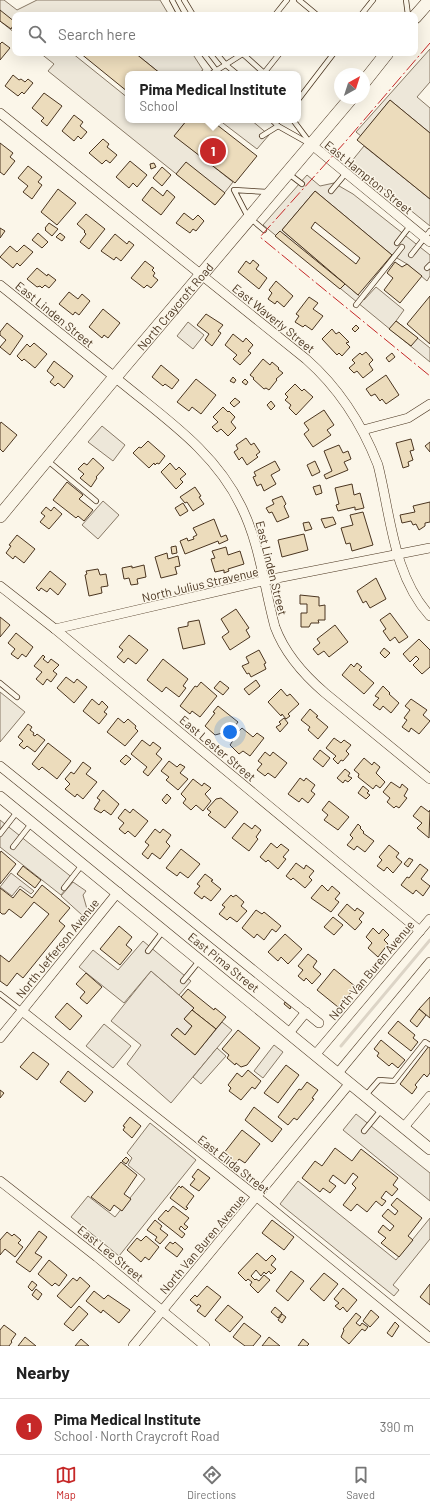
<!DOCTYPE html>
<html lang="en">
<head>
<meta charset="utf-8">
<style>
	body { margin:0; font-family:Barlow,sans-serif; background:#f2f2f2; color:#222 }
	.compass { position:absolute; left:334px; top:68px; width:36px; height:36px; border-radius:50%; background:#fff; box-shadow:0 4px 16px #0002; rotate:39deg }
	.you { position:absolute; left:230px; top:732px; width:14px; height:14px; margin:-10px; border:3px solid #fff; border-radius:50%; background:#1a73e8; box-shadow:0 0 0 6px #1a73e833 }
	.badge { display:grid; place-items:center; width:26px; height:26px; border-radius:50%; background:#c62828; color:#fff; font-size:13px; font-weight:700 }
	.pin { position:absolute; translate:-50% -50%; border:2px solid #fff; box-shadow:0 1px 4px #0006 }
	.popup { position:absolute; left:125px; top:71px; width:176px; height:52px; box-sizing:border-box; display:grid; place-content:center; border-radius:8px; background:#fff; filter:drop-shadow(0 1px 3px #0005); font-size:13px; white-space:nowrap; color:#767676 }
	.popup b { font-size:15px; color:#222 }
	.popup::after { content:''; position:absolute; left:50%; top:100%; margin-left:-8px; border:8px solid transparent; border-top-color:#fff }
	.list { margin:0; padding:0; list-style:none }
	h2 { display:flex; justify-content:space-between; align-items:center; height:52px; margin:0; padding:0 16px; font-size:17px }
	h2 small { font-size:13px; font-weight:400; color:#767676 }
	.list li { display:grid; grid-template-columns:26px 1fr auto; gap:12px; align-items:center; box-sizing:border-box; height:56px; padding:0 16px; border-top:1px solid #e0e0e0 }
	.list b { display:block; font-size:15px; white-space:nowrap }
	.list p { margin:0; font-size:13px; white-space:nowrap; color:#767676 }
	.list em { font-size:13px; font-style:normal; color:#767676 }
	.icon { flex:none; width:22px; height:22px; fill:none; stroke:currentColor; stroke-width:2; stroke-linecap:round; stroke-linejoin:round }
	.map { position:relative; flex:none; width:430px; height:1346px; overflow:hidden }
	.search { position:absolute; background:#fff; box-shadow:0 4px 16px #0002; left:12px; right:12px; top:12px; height:44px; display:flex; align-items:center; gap:10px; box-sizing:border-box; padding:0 14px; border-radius:8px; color:#767676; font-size:15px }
	.sheet { height:108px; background:#fff }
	nav { display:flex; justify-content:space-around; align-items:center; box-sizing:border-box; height:56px; border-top:1px solid #e0e0e0; background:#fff; font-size:11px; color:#767676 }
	nav a { display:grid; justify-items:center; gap:2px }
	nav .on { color:#c62828 }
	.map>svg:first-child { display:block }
	.green { fill:#ede6d9; stroke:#887966 }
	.parking { fill:#ede7d9; stroke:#887966 }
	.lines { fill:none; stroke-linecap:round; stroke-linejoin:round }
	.stream { stroke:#dcd4c6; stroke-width:3 }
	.building { fill:#ecdcbc; stroke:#4a3520; fill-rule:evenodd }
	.service-casing { stroke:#4a3520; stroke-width:6 }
	.minor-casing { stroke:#4a3520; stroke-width:10 }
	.tertiary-casing { stroke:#4a3520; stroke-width:12 }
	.secondary-casing { stroke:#4a3520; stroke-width:14 }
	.service { stroke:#fbf6e9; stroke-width:4.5 }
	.minor { stroke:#fbf6e9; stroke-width:9 }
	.tertiary { stroke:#fbf6e9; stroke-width:11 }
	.secondary { stroke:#fbf6e9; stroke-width:13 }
	.power { stroke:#c62828; stroke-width:1; stroke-dasharray:14 3 2 3; stroke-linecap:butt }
	.labels { text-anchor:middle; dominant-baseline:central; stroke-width:3; stroke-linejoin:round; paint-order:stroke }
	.street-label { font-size:12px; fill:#4a3520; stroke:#fbf6e9 }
</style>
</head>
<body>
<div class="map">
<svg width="430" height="1346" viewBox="0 0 430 1346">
	<rect width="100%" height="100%" fill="#fbf6e9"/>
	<g class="green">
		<polygon points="11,873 34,891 31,894 20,886 12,896 0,887"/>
		<polygon points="73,882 86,891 83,895 87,909 82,915 61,896"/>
		<polygon points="151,971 194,1008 184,1019 192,1026 185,1035 177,1028 171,1035 195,1055 222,1022 232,1030 171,1103 127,1064 141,1045 111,1021"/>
	</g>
	<g class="parking">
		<polygon points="0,0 4,0 17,10 37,0 160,0 169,15 15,15 15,33 0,21"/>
		<polygon points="430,49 430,82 417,97 430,108 430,133 390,100 361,136 356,132"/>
		<polygon points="40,53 72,53 128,98 128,120 187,120 175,136 233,182 215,205 48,71 54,64"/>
		<polygon points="135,53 192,53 203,70 197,74 161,74"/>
		<polygon points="219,120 251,120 269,135 257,149"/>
		<polygon points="364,146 430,199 430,226 351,162"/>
		<polygon points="307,175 320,186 334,183 353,194 430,255 430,276 427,281 407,264 392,255 315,191 282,230 364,300 376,287 404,310 396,321 430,348 430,362 263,225"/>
		<polygon points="188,322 204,335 193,349 177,336"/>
		<polygon points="102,426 125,445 113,461 88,442"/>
		<polygon points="103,501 119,515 98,539 82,525"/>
		<polygon points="0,692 25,712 0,742"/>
		<polygon points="0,820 74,879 61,895 0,847"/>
		<polygon points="143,941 191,981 179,995 151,971 124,1003 79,967 93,950 118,970"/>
		<polygon points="104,1024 131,1046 113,1068 86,1046"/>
		<polygon points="274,1045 283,1052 263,1078 254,1071"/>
		<polygon points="217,1048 226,1056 201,1084 193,1077"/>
		<polygon points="356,1114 430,1173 430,1201 343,1130"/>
		<polygon points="150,1123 196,1160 119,1256 71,1217 88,1196 115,1217 145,1179 128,1165 132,1158 127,1153"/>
		<polygon points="298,1181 396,1260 430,1218 430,1239 393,1285 399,1290 394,1296 280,1204"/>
	</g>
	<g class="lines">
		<polyline class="stream" points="341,1046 430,940"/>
	</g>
	<g class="building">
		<polygon points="0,10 15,22 11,29 0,21"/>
		<polygon points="2,42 10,48 0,60 0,44"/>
		<polygon points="80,53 135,53 161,74 128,74 128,92"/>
		<polygon points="13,75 19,80 21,79 25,82 28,79 33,83 24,94 22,92 18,96 5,86"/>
		<polygon points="44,93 62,106 47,126 41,121 44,118 32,108"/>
		<polygon points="390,100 430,133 430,199 357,140"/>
		<polygon points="74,115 83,122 80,126 87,132 81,139 78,136 74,141 62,131"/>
		<polygon points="187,120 213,120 212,121 257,156 235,183 174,136"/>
		<polygon points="103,139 109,144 107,147 117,155 110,163 106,160 102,164 89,153"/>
		<polygon points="0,143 13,153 10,157 15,161 4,175 0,172"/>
		<polygon points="130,161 147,175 137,187 133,183 129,188 116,177"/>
		<polygon points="186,162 225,193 215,205 176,174"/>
		<polygon points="154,163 156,167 151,169 150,164"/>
		<polygon points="28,166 42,177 38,182 42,185 32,199 23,192 28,186 18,178"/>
		<polygon points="162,167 171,175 162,186 153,178"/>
		<polygon points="152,187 163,196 167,190 175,197 161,215 142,200"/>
		<polygon points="58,189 76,203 57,225 41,212"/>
		<path d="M315,191L392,255L358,295L282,230ZM315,222L360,258L356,264L311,228Z"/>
		<polygon points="184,213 193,220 198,215 204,221 196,231 193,229 190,233 176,223"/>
		<polygon points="86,214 105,229 89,249 80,242 86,234 84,232 85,231 77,224"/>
		<polygon points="49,223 58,229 52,236 45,230 46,229 45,228"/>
		<polygon points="0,228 5,231 0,238"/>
		<polygon points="280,231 345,284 340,289 275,236"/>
		<polygon points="38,233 48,242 42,248 32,240"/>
		<polygon points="60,233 65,237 62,241 56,237"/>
		<polygon points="115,234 127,244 129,241 134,245 121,261 116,257 114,260 101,251"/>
		<polygon points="24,245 33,252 20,266 17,263 13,268 0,257 10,246 17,252"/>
		<polygon points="253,260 259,265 256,269 267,278 259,289 238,272 246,261 250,264"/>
		<polygon points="145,261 154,268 152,270 155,273 153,276 158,280 151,288 147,285 144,288 131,278"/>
		<polygon points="395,262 402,267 407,264 422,276 400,303 384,290 393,278 387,273"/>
		<polygon points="37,268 47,276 48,274 56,280 49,288 45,285 42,288 40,286 37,287 27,279"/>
		<polygon points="276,281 293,296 284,307 277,301 275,304 268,299 272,293 269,290"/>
		<polygon points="69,292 78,299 82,294 90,301 79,315 75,312 73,315 59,304"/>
		<polygon points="430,296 430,344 407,324"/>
		<polygon points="309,297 318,303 313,309 323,316 312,330 305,325 303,327 295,322 299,316 296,314"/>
		<polygon points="103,309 120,323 108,338 104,335 102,338 89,327"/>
		<polygon points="206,314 223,325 218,331 221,333 212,346 205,340 209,334 197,325"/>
		<polygon points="396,321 418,338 411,346 389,329"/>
		<polygon points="7,323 23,336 10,355 0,347 6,340 0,335 0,332"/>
		<polygon points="356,325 359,328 355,332 352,329"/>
		<polygon points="332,329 336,334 339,332 349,342 346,343 350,347 342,356 339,353 337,355 322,339"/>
		<polygon points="233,334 243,342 246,338 253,345 248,351 251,353 240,365 233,359 237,355 225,345"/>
		<polygon points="34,343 47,354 35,368 24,359 22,361 17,356 27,344 30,347"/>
		<polygon points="366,352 373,360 369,364 373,370 363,378 357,371 354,373 349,368 355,363 352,360 360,353 362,355"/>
		<polygon points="392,353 395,357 389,362 386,358"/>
		<polygon points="263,359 270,365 272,362 279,368 278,369 283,373 276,379 277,380 269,390 266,388 264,389 253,379 254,378 250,375"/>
		<polygon points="54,361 73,376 64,388 58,383 55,386 50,382 54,377 47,371"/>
		<polygon points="161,365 179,380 172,389 165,384 163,386 152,377"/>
		<polygon points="386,375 399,395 386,404 382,399 380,401 375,394 371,396 366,389"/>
		<polygon points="233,377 236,380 234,383 230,381"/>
		<polygon points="196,379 216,395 201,414 192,407 189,411 177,402"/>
		<polygon points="245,379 248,382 246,385 242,382"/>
		<polygon points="295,384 302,391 304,389 313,397 296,415 289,408 291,405 285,400 288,397 285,394"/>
		<polygon points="235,398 240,402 234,407 230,403"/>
		<polygon points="271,401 275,406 271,410 267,405"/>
		<polygon points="223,407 228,412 229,411 235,417 231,422 236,428 228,436 221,429 217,432 212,427 218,422 213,417"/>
		<polygon points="324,410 334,425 327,430 331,435 313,447 304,434 309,430 304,423"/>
		<polygon points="1,422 17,435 3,452 0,449 0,424"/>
		<polygon points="246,438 251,445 254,443 260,452 256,455 258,457 247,465 242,457 239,460 234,452 238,449 236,445"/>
		<polygon points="411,439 414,450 410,451 413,460 408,462 409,466 403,468 396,443"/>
		<polygon points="148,441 165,456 159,464 157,463 155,465 154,463 149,468 133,453 139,447 141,448"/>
		<polygon points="430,442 430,452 425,446"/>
		<polygon points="339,445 343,453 348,451 351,459 344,462 348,470 326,479 324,475 332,471 324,451"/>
		<polygon points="93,458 104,468 96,477 97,478 91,487 80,478 84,474 78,469 84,463 87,465"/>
		<polygon points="275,461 280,470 271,475 276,484 264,491 261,484 257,486 253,477 256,476 254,472"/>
		<polygon points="315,461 320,472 312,476 307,465"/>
		<polygon points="170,463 176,470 179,467 186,474 180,479 183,482 176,489 161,472"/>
		<polygon points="67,482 83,495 79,499 93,510 84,521 78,516 76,518 53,500"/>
		<polygon points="352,484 354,495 360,493 364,508 355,510 355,507 338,511 336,505 339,504 335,488"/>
		<polygon points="320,485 322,493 316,495 313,487"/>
		<polygon points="195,487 201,496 199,497 204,504 193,511 187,502 185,503 180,497"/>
		<polygon points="282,496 286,504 284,506 289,517 277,522 272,512 269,513 266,508 274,504 272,500"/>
		<polygon points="430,502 430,522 425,523 425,526 419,530 416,524 413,525 411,521 402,523 400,515 415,512 413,506"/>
		<polygon points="183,503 188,511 180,516 175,508"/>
		<polygon points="46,507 51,511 54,507 62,514 49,529 40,522 45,516 41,513"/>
		<polygon points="363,512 373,545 352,551 350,543 346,544 341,528 353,525 350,515"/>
		<polygon points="333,517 336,524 325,528 321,519"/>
		<polygon points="214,519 221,537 226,535 228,540 219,544 218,541 185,554 180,541 187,538 188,541 194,539 193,537 197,535 193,528"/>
		<polygon points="309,522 312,529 305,531 303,523"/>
		<polygon points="304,534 308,550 282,557 278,540"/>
		<polygon points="17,535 35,549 24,563 15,556 13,559 6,553 11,546 9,545"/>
		<polygon points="176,546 177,553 172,554 171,547"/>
		<polygon points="226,547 228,555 240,551 244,564 228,569 229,571 224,573 224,570 215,572 211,559 215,558 212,551"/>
		<polygon points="167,553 168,559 178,556 180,566 175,567 177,574 161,578 155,557"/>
		<polygon points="144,565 146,577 137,579 138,584 131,585 129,578 124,579 122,568 132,566 132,568"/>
		<polygon points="98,569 100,575 106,574 108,586 101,587 102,593 89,596 85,575 87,574 86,571"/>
		<polygon points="50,571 66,584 58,595 50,588 47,592 41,588 39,591 36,588"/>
		<polygon points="376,578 386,599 370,608 366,601 363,603 357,591"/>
		<polygon points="300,595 319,597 319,606 325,605 325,620 318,620 319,623 311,623 309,627 301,627 301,613 307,613 307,604 300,604"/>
		<polygon points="236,609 249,628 246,630 250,637 230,650 222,637 229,632 221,619"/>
		<polygon points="390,613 408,637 399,643 395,637 390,641 383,631 386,629 380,620"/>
		<polygon points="0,617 10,625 0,637"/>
		<polygon points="199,620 205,644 183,649 178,628 188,626 188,622"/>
		<polygon points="335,625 348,642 329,657 324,651 318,655 313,649 320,643 317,639"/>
		<polygon points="16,633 33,647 26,657 22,654 18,659 11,654 15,649 8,643"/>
		<polygon points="129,635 148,650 136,664 128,658 124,663 117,657 123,650 119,647"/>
		<polygon points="419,639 430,650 430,667 422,674 413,665 419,659 416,656 410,662 403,654"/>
		<polygon points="384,648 390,653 385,658 380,653"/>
		<polygon points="259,650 266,663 264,664 266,669 251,677 249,673 247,674 242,666 249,663 246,657"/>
		<polygon points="43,655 45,657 43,659 48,663 51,659 59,665 53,671 57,674 51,682 47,679 43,685 36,679 42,672 34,666"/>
		<polygon points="163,659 188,679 183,686 186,688 179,697 166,687 162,692 147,680"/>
		<polygon points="357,663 362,667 359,670 374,683 364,694 342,675 351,664 354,667"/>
		<polygon points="66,677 74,683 77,679 87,687 74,703 57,688"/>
		<polygon points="256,680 260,686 249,695 244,689"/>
		<polygon points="220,681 229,688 223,695 214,688"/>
		<polygon points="201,682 217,696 200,717 192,711 190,714 180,706 195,686 197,687"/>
		<polygon points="383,686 390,693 389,694 399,703 391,713 383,706 380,710 373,705 379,698 375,696"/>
		<polygon points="281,689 287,696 290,694 299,704 288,714 290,716 286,719 282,714 281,716 268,702"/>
		<polygon points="92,699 99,705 102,701 108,707 104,712 107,714 99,724 83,711"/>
		<polygon points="411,699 427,710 423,715 430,721 419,734 411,728 409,732 402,727 407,720 404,718 410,710 405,706"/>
		<polygon points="218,706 238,722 229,734 226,732 215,735 205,726 215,713 213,712"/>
		<polygon points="310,709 318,716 316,717 328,727 318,739 308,730 310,727 301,720"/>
		<polygon points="118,718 124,723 128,719 136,726 135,728 138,731 125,746 107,732"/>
		<polygon points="284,718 288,723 280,732 276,727 281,724 279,722"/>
		<polygon points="28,724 32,727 30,730 34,733 33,735 35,736 37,734 45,740 35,752 27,746 24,749 19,745 23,741 18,737"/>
		<polygon points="242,728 253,737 257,733 264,738 250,756 243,751 239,754 230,745 234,739 232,738"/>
		<polygon points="334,738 341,743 344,740 351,745 346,751 349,754 343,761 341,760 338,764 333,759 336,756 326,748"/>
		<polygon points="142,740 150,746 153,742 161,748 156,754 162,759 148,776 143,772 147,767 131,754"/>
		<polygon points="48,743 71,761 57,779 42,767 39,770 32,764"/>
		<polygon points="320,750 330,758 323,767 313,759"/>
		<polygon points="265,752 270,756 273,752 287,763 275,778 268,773 265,776 257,770 262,764 258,761"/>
		<polygon points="126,755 131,759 125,765 120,761"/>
		<polygon points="364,758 372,765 374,762 380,767 376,773 385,782 380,788 376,785 373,789 358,777 359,774 354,770"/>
		<polygon points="169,761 177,767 180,764 185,767 180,773 188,779 178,790 166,780 169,777 161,771"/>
		<polygon points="83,762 91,768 86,774 97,782 83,799 77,794 75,797 65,789 70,784 65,779 71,772 74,774"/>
		<polygon points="345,769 350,773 348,776 352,778 348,782 345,780 343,783 337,778"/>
		<polygon points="300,778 304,781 306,778 315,785 311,791 315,794 308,803 302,798 299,802 288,794"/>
		<polygon points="193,779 202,786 204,783 211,788 205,794 211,801 203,811 196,805 191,810 183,803 186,799 181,794"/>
		<polygon points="391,782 400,788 402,784 408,789 404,796 407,798 399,808 396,806 394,808 387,802 390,798 383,792"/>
		<polygon points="363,786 369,791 367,793 370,795 366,799 358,793"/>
		<polygon points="103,790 119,804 111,815 104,810 101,813 94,809 100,800 97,798"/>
		<polygon points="167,794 171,798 166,804 162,800"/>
		<polygon points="221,798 238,812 225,828 208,815 211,812 207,809 216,799"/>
		<polygon points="329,801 349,817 338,830 324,820 328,815 322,810"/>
		<polygon points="421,806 429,812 430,810 429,838 417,828 422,823 413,816"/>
		<polygon points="125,809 130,813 133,809 148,821 135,837 128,831 125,834 119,829 124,823 118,818"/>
		<polygon points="244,823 252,829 255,825 261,830 256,837 258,839 249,851 232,838"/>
		<polygon points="358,824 361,827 360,828 364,832 363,833 374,841 365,852 357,846 354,850 347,845 353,838 350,835"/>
		<polygon points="155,829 160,833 163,829 171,835 166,842 170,846 160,859 152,853 148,859 142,854 149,845 145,842"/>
		<polygon points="271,843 277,848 281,844 289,850 283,857 286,859 278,869 268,860 266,862 260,857"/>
		<polygon points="389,845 399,853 396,857 402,862 393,873 387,867 384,871 377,866 382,860 379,857"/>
		<polygon points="181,849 200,864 188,878 180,872 177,876 166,868"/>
		<polygon points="1,851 16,864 0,884 0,853"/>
		<polygon points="409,858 413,860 408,867 404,864"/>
		<polygon points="296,863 304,869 306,865 314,871 309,877 312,880 305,888 293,878 291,880 286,876"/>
		<polygon points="420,864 428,870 421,879 430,886 423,896 416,890 413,894 401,885 407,877 409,878"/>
		<polygon points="23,866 41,880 35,888 17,874"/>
		<polygon points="205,874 213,880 211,881 221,889 211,901 204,896 202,899 194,893 200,886 197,884"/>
		<polygon points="42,885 70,908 59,921 65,926 23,978 17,973 7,986 0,981 0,955 9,962 49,914 34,902 21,918 9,909 5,914 2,914 0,912 0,888 13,898 20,889 32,898"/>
		<polygon points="322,885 328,891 332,886 340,893 335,899 339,902 331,912 311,898"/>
		<polygon points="231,895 233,897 236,895 244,902 241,906 247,911 237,922 230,917 227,920 219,914 225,907 222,905"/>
		<polygon points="347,904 355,911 357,908 364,913 359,919 362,922 355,930 338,915"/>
		<polygon points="256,910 262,914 264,912 281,926 276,932 272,929 264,940 257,934 254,938 242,928"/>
		<polygon points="333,917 343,925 334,935 324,927"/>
		<polygon points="119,926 132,937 126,945 132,950 120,965 100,949"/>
		<polygon points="373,928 379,934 383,929 389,935 384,940 388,944 378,957 368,948 372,943 366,937"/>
		<polygon points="285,934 302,949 288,964 281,957 278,961 268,952"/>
		<polygon points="308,954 317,961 313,967 321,974 312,984 306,978 304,981 298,976 303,970 298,966"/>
		<polygon points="334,969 356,987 338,1007 317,990"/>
		<polygon points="86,973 102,987 87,1004 80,998 85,992 76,984"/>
		<polygon points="188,989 214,1010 215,1008 226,1017 216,1029 192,1010 194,1008 181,997"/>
		<polygon points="430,997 430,1018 419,1009"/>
		<polygon points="285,1002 291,1007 290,1009 284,1004"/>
		<polygon points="67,1003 82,1016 70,1030 55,1017"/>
		<polygon points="419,1009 426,1015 417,1027 410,1021"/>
		<polygon points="192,1010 216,1029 195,1055 171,1035 177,1028 185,1035 192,1026 184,1019"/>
		<polygon points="398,1021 415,1035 413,1038 418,1042 411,1051 388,1033"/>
		<polygon points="238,1030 260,1048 247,1065 241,1067 236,1063 235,1065 227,1058 229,1055 222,1049"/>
		<polygon points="381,1040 405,1060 398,1068 392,1063 389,1066 377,1056 379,1053 374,1049"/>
		<polygon points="429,1046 430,1047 430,1073 427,1077 424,1074 415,1085 417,1087 412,1094 400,1084"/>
		<polygon points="33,1052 49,1064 37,1080 20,1067"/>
		<polygon points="286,1065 299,1075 278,1103 264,1093"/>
		<polygon points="248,1070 261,1081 255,1089 252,1087 241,1100 229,1091 231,1088 228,1085 237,1073 242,1077"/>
		<polygon points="68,1071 93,1092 85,1102 60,1082"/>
		<polygon points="307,1082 318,1090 312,1098 314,1099 297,1120 294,1118 288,1125 278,1117 299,1089 301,1090"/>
		<polygon points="0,1090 4,1093 0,1098"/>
		<polygon points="254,1107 282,1129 272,1142 245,1120"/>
		<polygon points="130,1117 141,1126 132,1138 123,1130 125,1127 123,1126"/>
		<polygon points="242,1130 260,1144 245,1163 239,1159 232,1168 220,1158"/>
		<polygon points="335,1148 352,1161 361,1149 398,1178 393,1185 398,1189 392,1196 386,1191 381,1198 386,1201 382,1206 376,1201 367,1212 357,1204 351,1211 343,1205 356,1188 352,1184 358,1177 353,1173 345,1184 333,1175 329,1181 336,1186 330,1193 323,1188 320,1192 302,1178 315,1161 322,1166"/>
		<polygon points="126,1157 129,1160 126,1164 122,1161"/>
		<polygon points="121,1162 137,1175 124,1194 131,1199 122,1211 114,1205 110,1211 91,1197"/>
		<polygon points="198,1169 210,1178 199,1191 190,1185 195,1179 192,1177"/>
		<polygon points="179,1186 181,1188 182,1186 194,1196 186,1207 188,1208 186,1210 170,1198"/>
		<polygon points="397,1198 422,1218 408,1236 413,1240 399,1257 381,1243 386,1238 378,1232 383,1225 390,1231 394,1226 382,1216 388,1209 395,1215 398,1211 391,1205"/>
		<polygon points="173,1206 189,1218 184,1224 188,1227 185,1230 181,1226 179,1229 185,1234 182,1238 158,1219 166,1210 168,1212"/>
		<polygon points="155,1220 162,1226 160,1229 168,1235 160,1244 155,1240 157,1237 147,1230"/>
		<polygon points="272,1220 294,1237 284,1250 262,1233"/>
		<polygon points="39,1231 47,1237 35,1253 42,1257 30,1272 16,1262"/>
		<polygon points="7,1232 12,1236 14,1234 21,1240 18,1243 23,1247 15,1257 5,1249 0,1255 0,1240"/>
		<polygon points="146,1236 159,1247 149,1260 145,1257 141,1262 127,1250 137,1238 141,1241"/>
		<polygon points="170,1242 173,1244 175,1242 183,1249 177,1257 165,1248"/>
		<polygon points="257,1253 266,1261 272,1255 276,1259 271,1265 276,1269 271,1274 269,1271 266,1274 264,1272 261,1276 256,1270 251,1276 255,1280 256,1279 259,1281 264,1275 270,1280 258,1293 250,1285 252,1282 248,1279 246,1281 238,1273"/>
		<polygon points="49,1260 67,1275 59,1286 55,1283 52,1286 38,1274"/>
		<polygon points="291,1271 304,1281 288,1301 276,1291"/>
		<polygon points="324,1273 338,1284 324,1301 310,1289"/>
		<polygon points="80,1277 90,1286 71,1308 57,1296 73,1278 77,1281"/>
		<polygon points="32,1281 37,1285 32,1291 28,1287"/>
		<polygon points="430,1284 430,1305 420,1297"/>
		<polygon points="207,1286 221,1297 205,1317 197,1311 201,1306 198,1304 197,1306 190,1300 195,1295 197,1297"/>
		<polygon points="343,1288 357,1300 347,1312 343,1307 340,1310 335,1306 339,1303 334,1299"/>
		<polygon points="36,1289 42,1294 38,1300 32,1295"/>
		<polygon points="94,1291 104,1299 108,1295 130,1310 119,1323 103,1310 101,1313 86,1301"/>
		<polygon points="228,1305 243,1317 230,1332 215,1320"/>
		<polygon points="79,1306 88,1314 73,1331 64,1324"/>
		<polygon points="275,1307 282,1313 278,1318 271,1312"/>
		<polygon points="371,1310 379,1317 370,1327 363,1321"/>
		<polygon points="356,1313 361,1317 356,1323 360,1326 362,1323 368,1327 365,1331 362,1329 349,1344 341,1337 344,1330 343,1329"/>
		<polygon points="282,1314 286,1317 282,1323 278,1320"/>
		<polygon points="395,1322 399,1326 392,1337 387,1333"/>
		<polygon points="244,1323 261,1336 253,1346 245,1346 233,1337"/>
		<polygon points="4,1325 16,1334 11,1341 12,1342 9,1346 0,1346 0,1330"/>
		<polygon points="25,1337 36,1346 18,1346"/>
		<polygon points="269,1337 280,1346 262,1346"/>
		<polygon points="81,1339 89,1346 75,1346"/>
		<polygon points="303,1339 309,1344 307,1346 298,1346"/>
	</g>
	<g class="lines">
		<g class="service-casing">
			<g id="service">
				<polyline points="172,0 180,15"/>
				<polyline points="184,0 193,15"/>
				<polyline points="299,0 317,15"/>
				<polyline points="406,0 408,15"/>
				<polyline points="275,15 287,0"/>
				<polyline points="361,15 373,0"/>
				<polyline points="203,53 219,74"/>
				<polyline points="216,53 226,65 237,74"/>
				<polyline points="243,54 264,73 280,53"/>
				<polyline points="211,74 244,53"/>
				<polyline points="298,100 334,53"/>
				<polyline points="272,120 278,126 310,144"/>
				<polyline points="293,120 311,144"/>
				<polyline points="262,136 278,126"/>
				<polyline points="289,174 302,184"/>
				<polyline points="331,191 346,173"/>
				<polyline points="248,217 234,190 268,192"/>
				<polyline points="250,218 264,230"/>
				<polyline points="397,243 410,226"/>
				<polyline points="411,255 430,231"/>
				<polyline points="427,268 430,265"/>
				<polyline points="356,305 402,247"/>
				<polyline points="48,461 96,501"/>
				<polyline points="0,683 17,697"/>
				<polyline points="0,834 17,812"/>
				<polyline points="13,847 31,824"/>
				<polyline points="64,888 82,865"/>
				<polyline points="148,951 164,930"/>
				<polyline points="183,981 200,960"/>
				<polyline points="0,994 22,1011"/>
				<polyline points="366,1095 379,1080 394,1081 425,1042 430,1045"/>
				<polyline points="364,1131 382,1109"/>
			</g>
		</g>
		<g class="minor-casing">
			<g id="minor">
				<path d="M0,113L306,359C339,388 362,424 378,465C391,517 393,575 430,616"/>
				<polyline points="312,145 430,242"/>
				<path d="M0,285C42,319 85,353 127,387C170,422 216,454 241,506C260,544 264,587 275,627C285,654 304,675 325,693L430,779"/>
				<polyline points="363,430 408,418 430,404"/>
				<polyline points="0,586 55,629 420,931"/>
				<polyline points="55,629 262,581 430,548"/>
				<polyline points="0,766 319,1023"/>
				<polyline points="22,1011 257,1197 430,1338"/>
				<polyline points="289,1033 306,1012"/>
				<polyline points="0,1038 118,892"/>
				<polyline points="315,1055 430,919"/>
				<polyline points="338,1073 430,962"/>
				<polyline points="404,1127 430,1096"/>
				<polyline points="0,1181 97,1257 205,1346"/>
				<polyline points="133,1346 350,1083"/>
			</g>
		</g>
		<g class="tertiary-casing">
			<polyline id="tertiary" points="0,797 430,1149"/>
		</g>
		<g class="secondary-casing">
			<g id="secondary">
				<polyline points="415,17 430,0"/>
				<polyline points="364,82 387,53"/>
				<path id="s1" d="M0,516L115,377L351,98"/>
			</g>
		</g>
		<use href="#service" class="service"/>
		<use href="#minor" class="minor"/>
		<use href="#tertiary" class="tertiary"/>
		<use href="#secondary" class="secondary"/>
		<polyline class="power" points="430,43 346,141 260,237 430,376"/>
	</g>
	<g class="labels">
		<g class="street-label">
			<text transform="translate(369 177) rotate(39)">East Hampton Street</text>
			<text stroke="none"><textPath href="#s1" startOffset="273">North Craycroft Road</textPath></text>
			<text transform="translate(55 314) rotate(39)">East Linden Street</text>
			<text transform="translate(274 318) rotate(39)">East Waverly Street</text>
			<text transform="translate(272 568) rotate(76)">East Linden Street</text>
			<text transform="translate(200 584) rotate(-13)">North Julius Stravenue</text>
			<text transform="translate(218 748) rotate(40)">East Lester Street</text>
			<text transform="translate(57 948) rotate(-51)">North Jefferson Avenue</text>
			<text transform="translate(224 962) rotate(39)">East Pima Street</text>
			<text transform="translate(371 970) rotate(-50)">North Van Buren Avenue</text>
			<text transform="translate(234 1164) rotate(38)">East Elida Street</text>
			<text transform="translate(202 1244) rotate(-50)">North Van Buren Avenue</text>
			<text transform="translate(111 1253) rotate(39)">East Lee Street</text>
		</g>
	</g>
</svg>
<svg class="compass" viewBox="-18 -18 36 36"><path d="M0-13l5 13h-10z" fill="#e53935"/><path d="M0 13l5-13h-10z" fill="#767676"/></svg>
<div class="you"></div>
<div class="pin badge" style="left:213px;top:151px">1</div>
<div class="popup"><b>Pima Medical Institute</b>School</div>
<div class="search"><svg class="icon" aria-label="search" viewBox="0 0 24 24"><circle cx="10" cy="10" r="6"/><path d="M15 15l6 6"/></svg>Search here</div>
</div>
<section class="sheet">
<h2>Nearby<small></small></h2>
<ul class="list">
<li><span class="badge">1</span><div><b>Pima Medical Institute</b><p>School · North Craycroft Road</p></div><em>390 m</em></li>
</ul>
</section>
<nav>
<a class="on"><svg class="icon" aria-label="map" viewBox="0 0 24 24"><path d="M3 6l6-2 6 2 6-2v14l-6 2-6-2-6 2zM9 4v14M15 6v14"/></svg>Map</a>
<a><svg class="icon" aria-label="directions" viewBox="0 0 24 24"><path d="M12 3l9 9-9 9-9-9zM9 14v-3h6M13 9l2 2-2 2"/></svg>Directions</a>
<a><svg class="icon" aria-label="saved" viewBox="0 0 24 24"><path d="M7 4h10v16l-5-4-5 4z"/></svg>Saved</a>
</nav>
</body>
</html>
